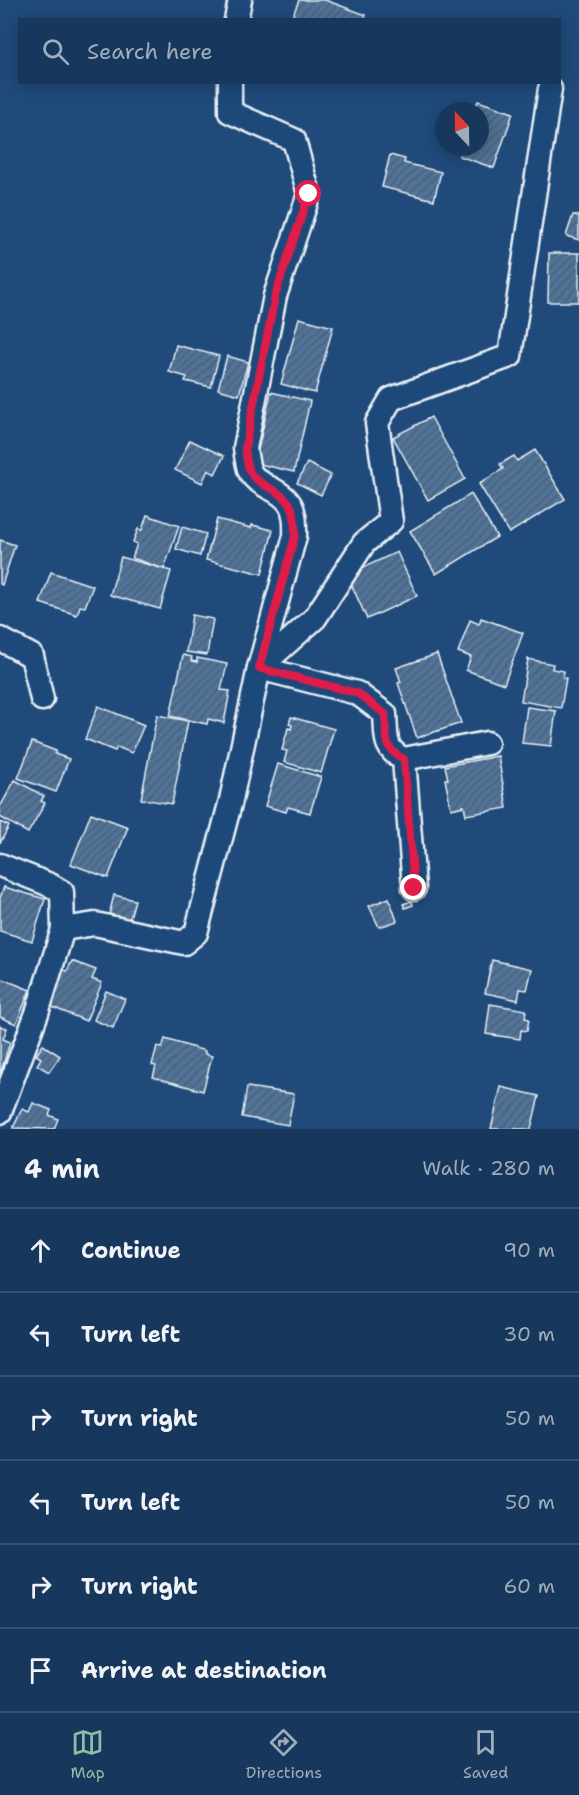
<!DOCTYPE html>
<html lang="en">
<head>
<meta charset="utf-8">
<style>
	body { margin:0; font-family:"Shantell Sans",sans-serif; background:#244365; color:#f1f3f6 }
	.compass { position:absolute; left:435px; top:102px; width:54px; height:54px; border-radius:50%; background:#17385c; box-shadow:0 3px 15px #0003; rotate:338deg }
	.stop { position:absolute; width:18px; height:18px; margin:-14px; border:4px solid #e11d48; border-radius:50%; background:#fff }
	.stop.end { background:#e11d48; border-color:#fff; box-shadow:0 2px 6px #0008 }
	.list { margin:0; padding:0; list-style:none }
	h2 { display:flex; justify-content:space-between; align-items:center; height:78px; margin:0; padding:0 24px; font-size:26px }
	h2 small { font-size:20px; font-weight:400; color:#9eacbb }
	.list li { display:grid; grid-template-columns:39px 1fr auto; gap:18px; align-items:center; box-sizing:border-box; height:84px; padding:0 24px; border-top:2px solid #365272 }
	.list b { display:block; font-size:22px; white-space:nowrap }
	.list em { font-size:20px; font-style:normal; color:#9eacbb }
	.icon { flex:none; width:33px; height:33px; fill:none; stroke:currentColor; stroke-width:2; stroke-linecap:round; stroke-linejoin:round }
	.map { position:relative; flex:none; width:579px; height:1129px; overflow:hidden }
	.search { position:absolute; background:#17385c; box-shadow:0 3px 15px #0003; left:18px; right:18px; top:18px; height:66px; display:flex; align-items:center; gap:15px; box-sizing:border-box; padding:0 21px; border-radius:0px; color:#9eacbb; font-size:22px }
	.sheet { height:582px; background:#17385c }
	nav { display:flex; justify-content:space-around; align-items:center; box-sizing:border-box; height:84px; border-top:2px solid #365272; background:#17385c; font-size:16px; color:#9eacbb }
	nav a { display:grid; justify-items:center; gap:3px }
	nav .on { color:#8abfa5 }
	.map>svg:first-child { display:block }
	.building { fill:url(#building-hatch); stroke:#e8f1f8; stroke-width:1.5 }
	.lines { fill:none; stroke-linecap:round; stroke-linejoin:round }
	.minor-casing { stroke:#e8f1f8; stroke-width:27 }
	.minor { stroke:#1f4a7a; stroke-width:22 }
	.route { stroke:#e11d48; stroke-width:8 }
</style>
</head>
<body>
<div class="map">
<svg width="579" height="1129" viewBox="0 0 579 1129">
	<defs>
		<pattern id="building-hatch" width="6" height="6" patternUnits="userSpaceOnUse" patternTransform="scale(1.5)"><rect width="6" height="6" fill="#517399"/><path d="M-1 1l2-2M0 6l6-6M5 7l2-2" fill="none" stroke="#4c5e72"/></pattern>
	</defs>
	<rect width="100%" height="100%" fill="#1f4a7a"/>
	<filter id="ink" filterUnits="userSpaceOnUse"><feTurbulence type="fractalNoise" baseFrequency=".0167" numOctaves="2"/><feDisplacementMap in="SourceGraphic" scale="12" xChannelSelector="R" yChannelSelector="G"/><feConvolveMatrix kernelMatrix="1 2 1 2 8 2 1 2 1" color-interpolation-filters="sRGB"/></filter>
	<g filter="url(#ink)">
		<g class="building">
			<polygon points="299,0 325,0 366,15 364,20 291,20"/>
			<polygon points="478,101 513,113 494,168 459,156 462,147 480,147 480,111 474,111"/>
			<polygon points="390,155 405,159 404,163 441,172 434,200 382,187"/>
			<polygon points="573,215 579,216 579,240 566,236"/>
			<polygon points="549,253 579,253 579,302 548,302"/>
			<polygon points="299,318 333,327 315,393 281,384"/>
			<polygon points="176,345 219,356 211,387 185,381 187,377 169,372"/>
			<polygon points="227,356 248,362 239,395 218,389"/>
			<polygon points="271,392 310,401 294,472 255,463"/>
			<polygon points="431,417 465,479 428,500 393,437"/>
			<polygon points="190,440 224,456 215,474 208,470 202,483 175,470"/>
			<polygon points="535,450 565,499 509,533 479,484 503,469 500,464 514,456 517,461"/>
			<polygon points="307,463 331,475 321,495 297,483"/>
			<polygon points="471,494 497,537 436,574 410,531"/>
			<polygon points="147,515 179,526 164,569 132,558 137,544 133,542 138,529 142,530"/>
			<polygon points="217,519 251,528 252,525 273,530 262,574 206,560"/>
			<polygon points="182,527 206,534 200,556 176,549"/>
			<polygon points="0,540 15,545 2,585 0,584"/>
			<polygon points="397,552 417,596 367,619 347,575"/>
			<polygon points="121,557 171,571 160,609 110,595"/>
			<polygon points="51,572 93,586 85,607 80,606 77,615 40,603"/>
			<polygon points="192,615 213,619 207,655 186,652"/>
			<polygon points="481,618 523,633 504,684 466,670 471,657 458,652 470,620 479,624"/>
			<polygon points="437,654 461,723 417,738 398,683 401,682 396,668"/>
			<polygon points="183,655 192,657 191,661 197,662 197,658 227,664 221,690 230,691 224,723 208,719 207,724 170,716"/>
			<polygon points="528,659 553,664 552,669 564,671 563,678 566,678 561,708 521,701"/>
			<polygon points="98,706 144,725 132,753 117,747 115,751 85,739"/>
			<polygon points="527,707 556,711 551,746 522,743"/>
			<polygon points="157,715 188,721 172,804 141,799"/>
			<polygon points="291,717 334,729 321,773 284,762 287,751 282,750 288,728 291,729 292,725 289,724"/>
			<polygon points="32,742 56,751 55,754 69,759 56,792 18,778"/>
			<polygon points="498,756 507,808 466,815 464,806 451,809 445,779 448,779 445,766"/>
			<polygon points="278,764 321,777 310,813 288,807 286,812 265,806"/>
			<polygon points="15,780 44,796 41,801 45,803 28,833 0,817 0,807"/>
			<polygon points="91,813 128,827 108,878 71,864"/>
			<polygon points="0,822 9,826 0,843"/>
			<polygon points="4,887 45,899 32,941 0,931 0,898"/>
			<polygon points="114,895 135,900 128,925 108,919"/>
			<polygon points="389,898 397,921 379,927 369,906"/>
			<polygon points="412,901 413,905 405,908 403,904"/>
			<polygon points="492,960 532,969 527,990 520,989 518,1000 485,993"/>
			<polygon points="72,961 96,970 92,979 102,983 86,1021 50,1006 56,991 49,988 58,968 67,971"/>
			<polygon points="0,978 30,990 16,1024 0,1017"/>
			<polygon points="106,991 125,999 113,1028 94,1020"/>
			<polygon points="490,1004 526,1010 525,1018 529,1019 527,1031 521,1030 520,1039 486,1034"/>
			<polygon points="0,1026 7,1028 3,1039 10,1042 0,1075"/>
			<polygon points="165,1039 205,1051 205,1054 212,1056 203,1091 153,1077 156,1066 152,1065 157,1046 162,1048"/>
			<polygon points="43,1045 60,1056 49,1072 37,1065 41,1058 36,1055"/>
			<polygon points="247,1087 294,1094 288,1125 242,1117"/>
			<polygon points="501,1087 539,1096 531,1129 491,1129"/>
			<polygon points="33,1103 51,1110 49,1115 58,1119 54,1129 13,1128 22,1109 29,1112"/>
		</g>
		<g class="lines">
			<g class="minor-casing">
				<g id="minor">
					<polyline points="236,20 240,0"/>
					<polyline points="0,639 32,656 42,699"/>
					<polyline points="259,668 315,618 364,543 391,521 377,423 391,399 510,356 550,89"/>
					<path d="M259,668L357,693L385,714C387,734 382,749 404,759L487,743"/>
					<polyline points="404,759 414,888"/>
					<polyline points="0,865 50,885 62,892 63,929 37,1013 0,1112"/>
					<path d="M63,929L95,924L184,943L196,933L231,800L259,668L295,536C296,510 293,499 268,487C261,483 254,479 250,472C247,465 246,455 245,448L275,296L309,194L294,140L230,112V82"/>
				</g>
			</g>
			<use href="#minor" class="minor"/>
		</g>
	</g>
	<g class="lines" filter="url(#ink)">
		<path class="route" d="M309,194L275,296L245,448C246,455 247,465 250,472C254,479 261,483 268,487C293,499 296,510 295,536L259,668L357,693L385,714C387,734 382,749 404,759L414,888"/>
	</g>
</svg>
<svg class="compass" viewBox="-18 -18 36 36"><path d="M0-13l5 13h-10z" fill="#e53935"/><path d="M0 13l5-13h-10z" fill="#9eacbb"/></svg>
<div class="stop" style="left:309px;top:194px"></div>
<div class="stop end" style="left:414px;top:888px"></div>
<div class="search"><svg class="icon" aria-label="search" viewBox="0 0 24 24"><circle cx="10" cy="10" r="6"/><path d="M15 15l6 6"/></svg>Search here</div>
</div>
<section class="sheet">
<h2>4 min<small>Walk · 280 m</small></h2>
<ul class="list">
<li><svg class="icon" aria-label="ahead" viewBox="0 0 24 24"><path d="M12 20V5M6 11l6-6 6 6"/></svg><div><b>Continue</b></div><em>90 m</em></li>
<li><svg class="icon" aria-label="left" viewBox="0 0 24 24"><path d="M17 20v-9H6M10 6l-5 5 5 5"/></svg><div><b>Turn left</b></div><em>30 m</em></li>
<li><svg class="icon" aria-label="right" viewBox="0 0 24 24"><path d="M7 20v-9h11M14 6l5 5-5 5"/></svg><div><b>Turn right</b></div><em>50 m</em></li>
<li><svg class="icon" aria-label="left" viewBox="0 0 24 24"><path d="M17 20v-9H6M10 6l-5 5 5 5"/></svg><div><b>Turn left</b></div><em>50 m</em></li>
<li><svg class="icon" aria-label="right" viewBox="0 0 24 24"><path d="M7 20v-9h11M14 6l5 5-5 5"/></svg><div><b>Turn right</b></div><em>60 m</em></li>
<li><svg class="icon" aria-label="arrive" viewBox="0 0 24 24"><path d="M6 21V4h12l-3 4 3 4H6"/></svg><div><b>Arrive at destination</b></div></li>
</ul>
</section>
<nav>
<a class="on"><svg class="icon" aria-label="map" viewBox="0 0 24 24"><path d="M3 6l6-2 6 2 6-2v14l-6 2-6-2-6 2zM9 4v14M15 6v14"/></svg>Map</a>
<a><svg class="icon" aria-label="directions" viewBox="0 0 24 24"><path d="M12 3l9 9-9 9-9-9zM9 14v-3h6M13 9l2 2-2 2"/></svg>Directions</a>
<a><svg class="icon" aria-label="saved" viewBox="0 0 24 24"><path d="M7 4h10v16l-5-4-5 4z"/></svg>Saved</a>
</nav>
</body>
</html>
